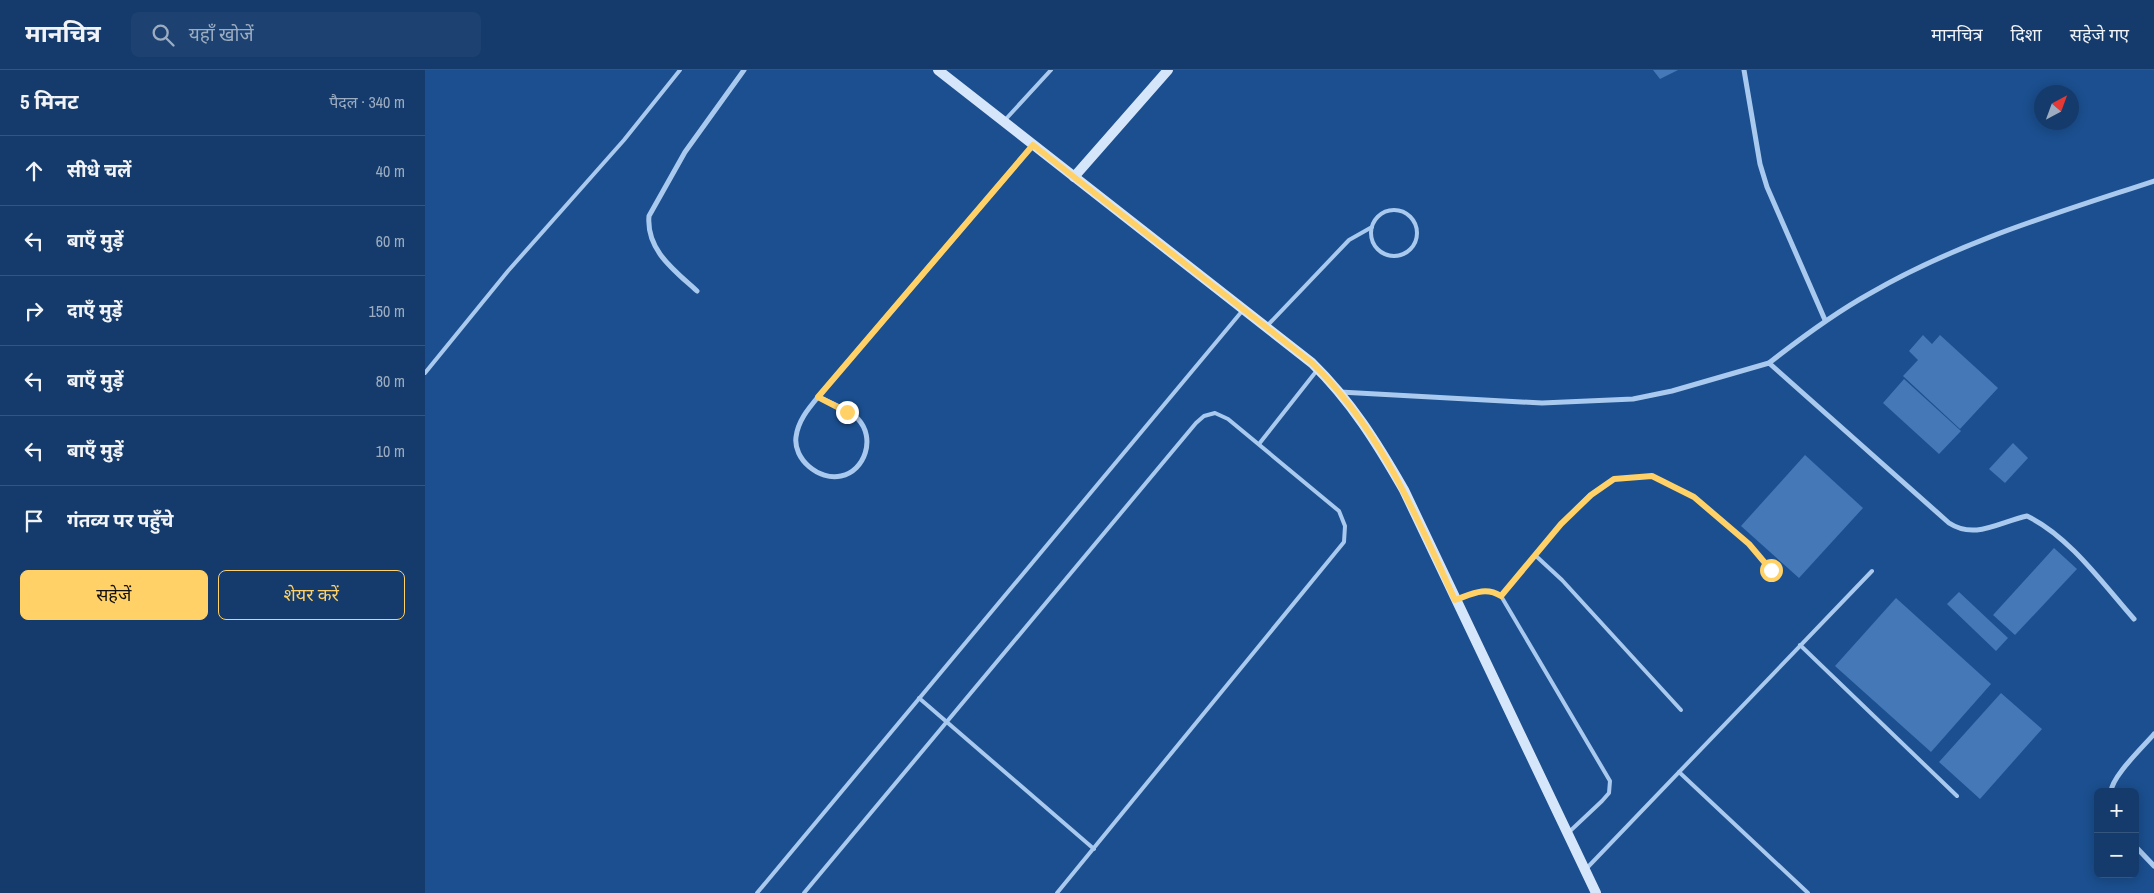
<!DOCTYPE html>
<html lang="hi">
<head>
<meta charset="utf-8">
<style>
	body { margin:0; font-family:"Archivo Narrow","Noto Sans Devanagari",sans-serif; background:#1d4271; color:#f1f3f6 }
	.controls { position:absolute; right:15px; bottom:15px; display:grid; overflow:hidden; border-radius:8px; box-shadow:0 2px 12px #0003 }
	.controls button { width:45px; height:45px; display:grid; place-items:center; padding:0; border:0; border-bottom:1px solid #33557e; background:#143b6b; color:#f1f3f6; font:25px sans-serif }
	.compass { position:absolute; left:1609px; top:15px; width:45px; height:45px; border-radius:50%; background:#143b6b; box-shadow:0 2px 12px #0003; rotate:41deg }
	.stop { position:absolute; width:15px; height:15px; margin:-11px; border:4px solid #ffd166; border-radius:50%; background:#fff }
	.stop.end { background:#ffd166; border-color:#fff; box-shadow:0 1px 5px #0008 }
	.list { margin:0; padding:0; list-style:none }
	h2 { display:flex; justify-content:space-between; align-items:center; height:65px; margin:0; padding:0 20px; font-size:21px }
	h2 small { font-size:16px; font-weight:400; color:#9dadc1 }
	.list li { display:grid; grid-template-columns:32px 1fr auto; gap:15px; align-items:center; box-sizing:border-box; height:70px; padding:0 20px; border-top:1px solid #33557e }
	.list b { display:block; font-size:19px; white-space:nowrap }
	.list em { font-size:16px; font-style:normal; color:#9dadc1 }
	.actions { display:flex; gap:10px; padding:15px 20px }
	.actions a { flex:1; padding:11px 0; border:1px solid #ffd166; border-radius:8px; text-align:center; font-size:18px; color:#ffd166 }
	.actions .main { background:#ffd166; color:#111 }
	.icon { flex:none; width:28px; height:28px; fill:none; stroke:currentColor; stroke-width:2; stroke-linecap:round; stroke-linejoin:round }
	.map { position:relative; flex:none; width:1729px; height:823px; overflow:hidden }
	header { display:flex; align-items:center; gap:30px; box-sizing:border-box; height:70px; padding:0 25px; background:#143b6b; border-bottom:1px solid #33557e }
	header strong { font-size:24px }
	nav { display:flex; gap:28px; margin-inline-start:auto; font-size:18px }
	.search { width:350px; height:45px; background:#1d4271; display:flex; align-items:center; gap:12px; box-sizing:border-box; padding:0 18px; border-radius:8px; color:#9dadc1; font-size:19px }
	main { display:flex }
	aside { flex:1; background:#143b6b }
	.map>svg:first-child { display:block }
	.building { fill:#4478b7 }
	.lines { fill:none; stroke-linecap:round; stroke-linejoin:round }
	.lane { stroke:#a9c9ee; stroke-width:4 }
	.street { stroke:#a9c9ee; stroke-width:5 }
	.secondary { stroke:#d6e6fa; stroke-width:10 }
	.route { stroke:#ffd166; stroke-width:6 }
</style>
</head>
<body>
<header>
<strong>मानचित्र</strong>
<div class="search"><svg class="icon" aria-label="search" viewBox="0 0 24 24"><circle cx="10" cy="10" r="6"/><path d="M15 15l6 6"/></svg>यहाँ खोजें</div>
<nav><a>मानचित्र</a><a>दिशा</a><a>सहेजे गए</a></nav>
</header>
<main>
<aside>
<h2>5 मिनट<small>पैदल · 340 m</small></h2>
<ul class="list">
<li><svg class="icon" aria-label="ahead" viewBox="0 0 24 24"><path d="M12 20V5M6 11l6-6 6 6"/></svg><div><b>सीधे चलें</b></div><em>40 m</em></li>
<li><svg class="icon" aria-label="left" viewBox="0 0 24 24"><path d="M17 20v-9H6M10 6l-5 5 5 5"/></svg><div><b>बाएँ मुड़ें</b></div><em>60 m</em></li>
<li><svg class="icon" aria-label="right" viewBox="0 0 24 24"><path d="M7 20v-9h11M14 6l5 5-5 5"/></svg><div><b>दाएँ मुड़ें</b></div><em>150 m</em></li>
<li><svg class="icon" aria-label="left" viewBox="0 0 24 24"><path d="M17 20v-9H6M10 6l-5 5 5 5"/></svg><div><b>बाएँ मुड़ें</b></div><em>80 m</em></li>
<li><svg class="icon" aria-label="left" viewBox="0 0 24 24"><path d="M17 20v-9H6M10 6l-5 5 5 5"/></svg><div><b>बाएँ मुड़ें</b></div><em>10 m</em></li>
<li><svg class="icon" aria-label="arrive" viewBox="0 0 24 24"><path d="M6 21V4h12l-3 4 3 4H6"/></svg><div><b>गंतव्य पर पहुँचे</b></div></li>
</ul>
<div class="actions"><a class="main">सहेजें</a><a>शेयर करें</a></div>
</aside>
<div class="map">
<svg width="1729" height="823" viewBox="0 0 1729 823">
	<rect width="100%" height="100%" fill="#1b4f8f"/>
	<g class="building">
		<polygon points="1228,0 1253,0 1235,9"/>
		<polygon points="1498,265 1507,274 1515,265 1573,318 1535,359 1478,306 1493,290 1484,281"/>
		<polygon points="1479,309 1536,361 1514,384 1458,333"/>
		<polygon points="1588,373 1603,388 1580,413 1564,399"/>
		<polygon points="1380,385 1438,438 1374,508 1316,456"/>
		<polygon points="1629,478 1652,499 1590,565 1568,545"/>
		<polygon points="1534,522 1583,568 1571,581 1522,534"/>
		<polygon points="1471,528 1566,614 1506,682 1410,596"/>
		<polygon points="1576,623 1617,659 1555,729 1514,692"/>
	</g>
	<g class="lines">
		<g class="lane">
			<polyline points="580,50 626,0"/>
			<circle cx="969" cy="163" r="23"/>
			<polyline points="842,256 924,170 947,157"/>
			<polyline points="0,303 83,201 199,70 255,0"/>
			<polyline points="834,374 893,299"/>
			<polyline points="1111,486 1137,510 1256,640"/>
			<polyline points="1076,526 1136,454 1165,425 1189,409 1227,406 1269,427 1324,474 1345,500"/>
			<path d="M1033,529C1048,523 1061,516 1076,526L1185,711L1184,723L1177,731L1143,763"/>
			<polyline points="1375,575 1532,726"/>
			<polyline points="494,628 669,779"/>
			<polyline points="1254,702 1383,823"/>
			<polyline points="1161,799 1447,501"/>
			<polyline points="332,823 818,240"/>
			<polyline points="379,823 771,353 779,346 790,343 803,349 914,441 920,456 919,472 632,823"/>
		</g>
		<g class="street">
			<polyline points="1319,0 1335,94 1342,117 1400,250"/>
			<path d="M272,221C249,200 221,180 224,146L260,82L319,0"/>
			<path d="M1344,293C1376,268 1408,244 1444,224C1533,172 1632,143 1729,111"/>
			<path d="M915,322L1117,333L1208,329L1247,321L1344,293L1524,453C1550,470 1574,452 1602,446C1644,466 1678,514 1709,549"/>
			<path d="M393,327C405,333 423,339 433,349C451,368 440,401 416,406C394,411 368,389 371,367C373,351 383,339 393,327L608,75"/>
			<path d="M1686,722C1686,707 1719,676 1729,664"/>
			<polyline points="1710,776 1729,796"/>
		</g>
		<g class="secondary">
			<path d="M513,0L887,293C926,331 952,373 979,420L1171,823"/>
			<polyline points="649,107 743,0"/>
		</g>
	</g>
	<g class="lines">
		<path class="route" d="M422,342L393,327L608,75L887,293C955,359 991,445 1030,530C1047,524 1060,516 1076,526L1136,454L1166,425L1189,409L1227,406L1269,427L1324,474L1346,500"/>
	</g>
</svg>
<div class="controls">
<button>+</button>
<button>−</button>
</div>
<svg class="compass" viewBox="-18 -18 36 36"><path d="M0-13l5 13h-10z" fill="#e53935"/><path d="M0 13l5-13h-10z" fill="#9dadc1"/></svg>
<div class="stop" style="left:1346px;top:500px"></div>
<div class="stop end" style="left:422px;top:342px"></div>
</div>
</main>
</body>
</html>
